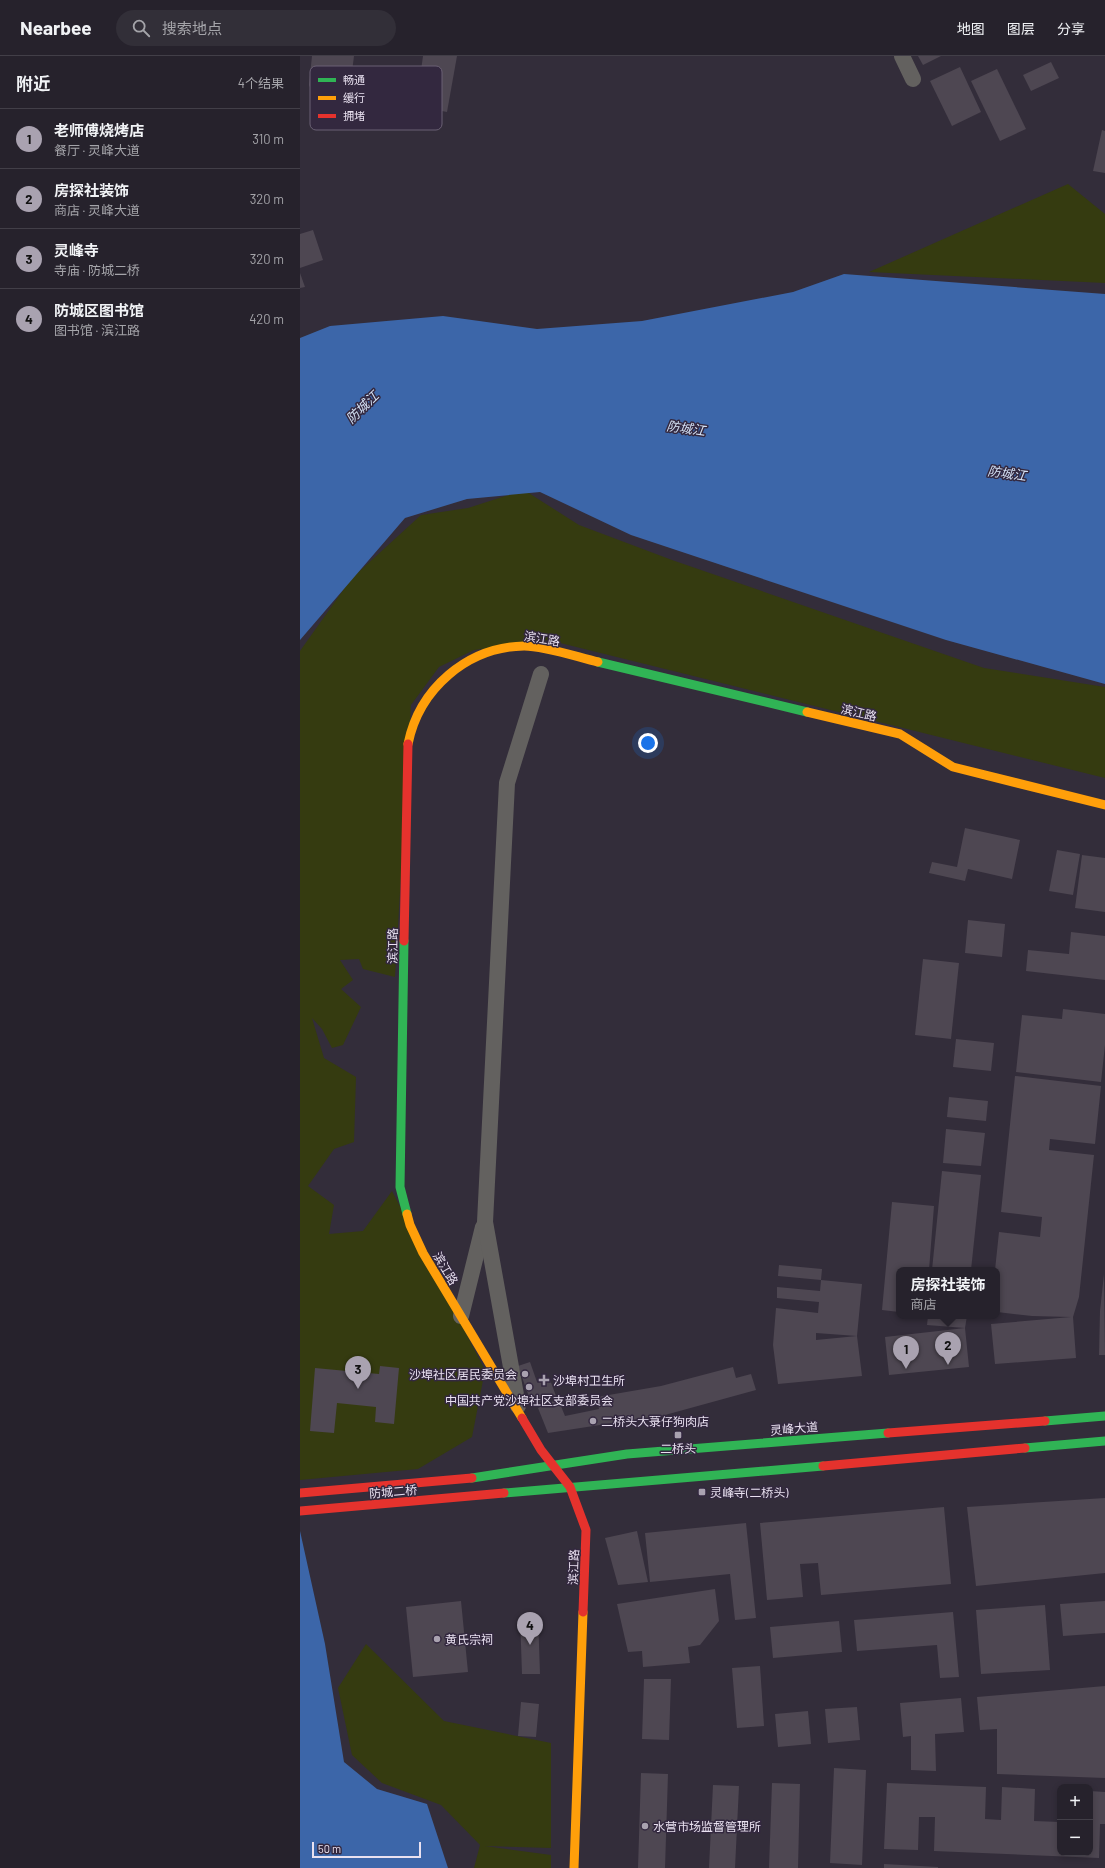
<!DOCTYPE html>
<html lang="zh">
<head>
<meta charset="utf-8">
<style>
	body { margin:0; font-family:Barlow,"Noto Sans SC",sans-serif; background:#322f38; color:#f1f3f6 }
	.controls { position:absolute; right:12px; bottom:12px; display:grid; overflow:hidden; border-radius:8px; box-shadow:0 2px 6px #0003 }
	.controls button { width:36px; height:36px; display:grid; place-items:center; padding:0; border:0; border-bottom:1px solid #423f48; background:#26222c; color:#f1f3f6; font:20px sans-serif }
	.scale { position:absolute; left:12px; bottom:10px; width:109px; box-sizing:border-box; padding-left:4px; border:2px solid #e9e1f0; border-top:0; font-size:11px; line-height:14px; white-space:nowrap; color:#e9e1f0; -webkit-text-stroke:3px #33283f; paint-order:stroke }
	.you { position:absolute; left:348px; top:687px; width:14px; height:14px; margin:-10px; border:3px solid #fff; border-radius:50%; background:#1a73e8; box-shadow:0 0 0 6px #1a73e833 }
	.badge { display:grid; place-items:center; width:26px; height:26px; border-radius:50%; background:#a9a2b0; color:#111; font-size:13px; font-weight:700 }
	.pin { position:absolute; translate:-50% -33px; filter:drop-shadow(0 1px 2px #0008) }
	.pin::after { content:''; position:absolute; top:21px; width:14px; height:12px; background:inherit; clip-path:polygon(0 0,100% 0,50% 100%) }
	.popup { position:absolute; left:596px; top:1211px; width:104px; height:52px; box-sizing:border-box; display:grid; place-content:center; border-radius:8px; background:#26222c; filter:drop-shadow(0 1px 3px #0005); font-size:13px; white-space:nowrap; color:#a4a4a9 }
	.popup b { font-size:15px; color:#f1f3f6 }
	.popup::after { content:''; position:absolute; left:50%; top:100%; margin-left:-8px; border:8px solid transparent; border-top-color:#26222c }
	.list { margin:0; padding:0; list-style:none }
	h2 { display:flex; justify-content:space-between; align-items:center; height:52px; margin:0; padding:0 16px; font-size:17px }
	h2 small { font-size:13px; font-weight:400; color:#a4a4a9 }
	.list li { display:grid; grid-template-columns:26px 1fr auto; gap:12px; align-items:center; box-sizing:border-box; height:60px; padding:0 16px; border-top:1px solid #423f48 }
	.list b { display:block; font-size:15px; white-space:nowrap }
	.list p { margin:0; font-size:13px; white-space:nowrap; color:#a4a4a9 }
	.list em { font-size:13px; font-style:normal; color:#a4a4a9 }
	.icon { flex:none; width:22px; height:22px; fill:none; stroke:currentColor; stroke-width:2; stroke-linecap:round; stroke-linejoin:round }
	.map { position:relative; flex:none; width:805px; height:1812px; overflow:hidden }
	header { display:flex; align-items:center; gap:24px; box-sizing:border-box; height:56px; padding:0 20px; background:#26222c; border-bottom:1px solid #423f48 }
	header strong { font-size:19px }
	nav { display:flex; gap:22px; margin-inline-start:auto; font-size:14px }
	.search { width:280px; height:36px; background:#322f38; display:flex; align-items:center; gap:10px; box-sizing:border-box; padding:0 14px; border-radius:22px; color:#a4a4a9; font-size:15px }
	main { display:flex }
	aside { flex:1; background:#26222c }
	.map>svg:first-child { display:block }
	.green { fill:#353b10 }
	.water { fill:#3c66a9 }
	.building { fill:#4e4752 }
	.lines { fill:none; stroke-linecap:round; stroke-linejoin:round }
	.street { stroke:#63615f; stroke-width:16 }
	.fast { stroke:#30b455; stroke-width:9 }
	.slow { stroke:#ff9f0a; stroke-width:9 }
	.jam { stroke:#e5322d; stroke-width:9 }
	.poi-dot { fill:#a9a2b0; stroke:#33283f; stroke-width:1.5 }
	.labels { text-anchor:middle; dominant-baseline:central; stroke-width:3; stroke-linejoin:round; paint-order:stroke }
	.street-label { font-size:12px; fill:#e9e1f0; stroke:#33283f }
	.poi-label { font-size:12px; fill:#e9e1f0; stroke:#33283f; text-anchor:start }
	.water-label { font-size:13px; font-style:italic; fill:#d4e1f5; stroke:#33283f }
	.key { fill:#33283f; stroke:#6a6074; stroke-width:1 }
	.key-label { font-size:11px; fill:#e9e1f0 }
</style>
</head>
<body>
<header>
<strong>Nearbee</strong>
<div class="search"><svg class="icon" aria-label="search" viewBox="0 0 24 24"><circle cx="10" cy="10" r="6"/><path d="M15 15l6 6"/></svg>搜索地点</div>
<nav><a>地图</a><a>图层</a><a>分享</a></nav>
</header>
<main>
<aside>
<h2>附近<small>4个结果</small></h2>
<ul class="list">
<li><span class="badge">1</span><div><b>老师傅烧烤店</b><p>餐厅 · 灵峰大道</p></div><em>310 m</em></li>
<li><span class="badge">2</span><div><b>房探社装饰</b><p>商店 · 灵峰大道</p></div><em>320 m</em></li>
<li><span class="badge">3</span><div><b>灵峰寺</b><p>寺庙 · 防城二桥</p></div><em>320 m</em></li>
<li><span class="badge">4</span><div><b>防城区图书馆</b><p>图书馆 · 滨江路</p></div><em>420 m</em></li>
</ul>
</aside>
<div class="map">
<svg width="805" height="1812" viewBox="0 0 805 1812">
	<rect width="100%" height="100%" fill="#332d3a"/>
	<g class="green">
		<polygon points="768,128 805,158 805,227 569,216"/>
		<polygon points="224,434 279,469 372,504 684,612 805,631 805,722 248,584 174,594 139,611 111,649 95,921 63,913 59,903 40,904 53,924 41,933 61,951 43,989 32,992 22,973 12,962 24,1002 56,1021 54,1086 34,1093 8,1130 34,1149 29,1178 63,1175 92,1135 185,1314 172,1381 118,1413 0,1424 0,595 51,523 121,459 168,452"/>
		<polygon points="66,1588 144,1665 251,1687 251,1792 185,1790 251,1799 251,1812 174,1812 180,1789 141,1749 82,1727 52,1699 38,1632"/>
	</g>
	<g class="water">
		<polygon points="544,218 805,238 805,628 646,584 331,479 240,436 167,443 105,462 0,584 0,282 30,270 143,260 237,273 342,265 493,236"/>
		<polygon points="0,1475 25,1588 44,1706 77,1733 127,1748 148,1812 0,1812"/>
	</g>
	<g class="building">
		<polygon points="12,0 54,0 47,55 24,63 9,29"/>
		<polygon points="123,0 157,0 147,56 116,50"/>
		<polygon points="618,0 641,0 623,9"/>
		<polygon points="751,6 759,22 731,35 723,19"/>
		<polygon points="660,11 681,56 652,70 630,25"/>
		<polygon points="697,13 726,73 700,85 671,25"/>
		<polygon points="802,74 805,75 805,117 793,115"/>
		<polygon points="13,174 23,204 0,212 0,178"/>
		<polygon points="0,217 5,231 0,232"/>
		<polygon points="665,772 720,784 712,823 668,813 665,825 629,817 632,806 657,811"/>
		<polygon points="757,794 780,798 773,839 749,835"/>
		<polygon points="782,799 805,802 805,856 775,852"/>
		<polygon points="668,864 705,868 702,901 665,897"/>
		<polygon points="771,876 805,880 805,924 726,915 728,894 769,898"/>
		<polygon points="623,903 659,907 651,983 615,979"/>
		<polygon points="763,953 805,958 805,989 801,1026 716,1016 722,959 762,963"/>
		<polygon points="656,983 694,987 691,1015 653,1011"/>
		<polygon points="715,1020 801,1030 795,1088 750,1083 749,1094 794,1099 779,1241 773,1261 776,1302 695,1308 691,1268 771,1261 732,1260 697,1256 697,1214 695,1214 699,1176 740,1181 742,1161 701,1156"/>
		<polygon points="649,1041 688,1045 686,1065 647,1061"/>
		<polygon points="646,1073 685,1077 681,1110 643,1107"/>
		<polygon points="642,1115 681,1119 671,1214 632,1214"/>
		<polygon points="592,1146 634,1150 629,1214 599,1214 599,1256 582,1254"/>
		<polygon points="479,1209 522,1213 521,1224 478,1220"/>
		<polygon points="804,1218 805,1299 799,1299 800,1255"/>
		<polygon points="521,1224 562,1228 557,1280 516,1277 516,1284 557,1280 562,1320 478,1328 473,1289 476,1252 518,1257 519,1246 477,1242 477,1231 520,1235"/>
		<polygon points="628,1260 667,1260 665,1272 627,1269"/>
		<polygon points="665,1272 669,1311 589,1319 585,1281"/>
		<polygon points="230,1306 237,1326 249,1321 256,1340 232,1349 218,1310"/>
		<polygon points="80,1310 99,1312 94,1368 75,1366 76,1351 37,1347 34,1377 10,1375 15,1312 79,1318"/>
		<polygon points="433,1311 436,1322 451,1318 456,1334 365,1359 248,1377 238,1352 258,1343 265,1360 299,1353 297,1341 361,1330"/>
		<polygon points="805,1442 805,1517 676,1530 667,1451"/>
		<polygon points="644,1451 651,1528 521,1539 518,1507 500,1508 503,1541 467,1544 460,1467"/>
		<polygon points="446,1467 456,1562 435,1564 430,1518 350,1526 345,1477"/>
		<polygon points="337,1475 348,1526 318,1529 305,1482"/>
		<polygon points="415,1533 419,1565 400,1589 388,1591 390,1607 343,1611 342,1595 328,1596 317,1548"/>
		<polygon points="161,1545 168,1616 113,1621 106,1551"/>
		<polygon points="805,1545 805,1577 763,1580 760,1548"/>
		<polygon points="745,1549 750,1614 681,1618 676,1554"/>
		<polygon points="653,1556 659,1621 640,1622 637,1589 557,1595 554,1564"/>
		<polygon points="238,1559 240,1618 222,1618 220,1560"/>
		<polygon points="539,1565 542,1596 473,1602 470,1571"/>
		<polygon points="460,1610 464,1670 437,1672 432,1612"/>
		<polygon points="344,1623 371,1623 369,1684 342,1683"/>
		<polygon points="805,1630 805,1722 697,1718 697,1673 680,1674 677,1641"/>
		<polygon points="661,1642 664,1676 635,1678 636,1715 611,1714 611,1680 603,1681 600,1647"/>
		<polygon points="221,1646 239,1648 236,1681 218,1680"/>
		<polygon points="557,1651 560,1684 528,1687 525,1653"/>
		<polygon points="508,1655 511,1688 478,1691 475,1658"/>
		<polygon points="534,1712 566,1714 562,1809 530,1807"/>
		<polygon points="341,1717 368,1718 365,1812 338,1812"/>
		<polygon points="472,1727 500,1728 498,1812 469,1812"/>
		<polygon points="587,1727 686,1731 685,1763 701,1764 702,1731 735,1733 734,1765 760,1766 760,1797 790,1797 790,1735 805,1736 805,1768 800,1768 799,1802 634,1795 635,1761 619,1761 618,1794 584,1793"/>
		<polygon points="413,1729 439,1730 435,1812 409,1812"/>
		<polygon points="584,1808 638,1811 638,1812 584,1812"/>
	</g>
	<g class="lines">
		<g class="street">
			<polyline points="602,0 613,23"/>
			<polyline points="161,1260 183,1171"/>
			<polyline points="218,1350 185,1166 207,727 241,618"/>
		</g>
		<g class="fast">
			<polyline points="298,606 507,656"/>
			<polyline points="104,885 100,1131 107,1158"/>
			<polyline points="745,1365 805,1360"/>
			<polyline points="725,1392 805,1385"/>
			<polyline points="172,1422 327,1398 588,1377"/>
			<polyline points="204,1437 523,1410"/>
		</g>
		<g class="slow">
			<polyline points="507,656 600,678 653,711 805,749"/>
			<path d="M108,688C119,633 167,591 224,590C245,590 277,601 298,606"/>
			<polyline points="107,1158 110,1169 123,1197 222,1362"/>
			<polyline points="274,1812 283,1556"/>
		</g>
		<g class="jam">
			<polyline points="104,885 108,688"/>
			<polyline points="222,1362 241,1394 270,1431 286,1474 283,1556"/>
			<polyline points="588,1377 745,1365"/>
			<polyline points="523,1410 725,1392"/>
			<polyline points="0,1437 172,1422"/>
			<polyline points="0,1455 204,1437"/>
		</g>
	</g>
	<g class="poi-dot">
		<circle cx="225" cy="1318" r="4"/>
		<path d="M242 1318h4v4h4v4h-4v4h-4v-4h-4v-4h4z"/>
		<circle cx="229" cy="1331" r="4"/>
		<circle cx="293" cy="1365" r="4"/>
		<rect x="374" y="1375" width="8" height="8" rx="2"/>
		<rect x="398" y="1432" width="8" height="8" rx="2"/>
		<circle cx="137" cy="1583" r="4"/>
		<circle cx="345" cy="1770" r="4"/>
	</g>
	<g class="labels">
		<g class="street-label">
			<text transform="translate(242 582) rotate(9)">滨江路</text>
			<text transform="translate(559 656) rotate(13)">滨江路</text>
			<text transform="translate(92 890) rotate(-89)">滨江路</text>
			<text transform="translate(146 1212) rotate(59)">滨江路</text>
			<text transform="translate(494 1372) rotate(-5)">灵峰大道</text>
			<text transform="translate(93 1435) rotate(-5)">防城二桥</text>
			<text transform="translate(273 1511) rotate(-88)">滨江路</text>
		</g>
		<g class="poi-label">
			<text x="217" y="1318" text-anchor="end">沙埠社区居民委员会</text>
			<text x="253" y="1324">沙埠村卫生所</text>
			<text x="229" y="1344" text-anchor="middle">中国共产党沙埠社区支部委员会</text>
			<text x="301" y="1365">二桥头大菉仔狗肉店</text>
			<text x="378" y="1392" text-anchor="middle">二桥头</text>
			<text x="410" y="1436">灵峰寺(二桥头)</text>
			<text x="145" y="1583">黄氏宗祠</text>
			<text x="353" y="1770">水营市场监督管理所</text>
		</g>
		<g class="water-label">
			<text transform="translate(62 351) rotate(-44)">防城江</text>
			<text transform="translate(386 372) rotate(8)">防城江</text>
			<text transform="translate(707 417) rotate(8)">防城江</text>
		</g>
	</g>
	<rect x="10" y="10" width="132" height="64" rx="6" class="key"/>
	<rect x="18" y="22" width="18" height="4" fill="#30b455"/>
	<rect x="18" y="40" width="18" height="4" fill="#ff9f0a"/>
	<rect x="18" y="58" width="18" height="4" fill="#e5322d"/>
	<g class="key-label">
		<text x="43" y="28">畅通</text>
		<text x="43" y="46">缓行</text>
		<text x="43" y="64">拥堵</text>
	</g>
</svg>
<div class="controls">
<button>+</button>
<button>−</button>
</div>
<div class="scale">50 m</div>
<div class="you"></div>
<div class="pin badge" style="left:606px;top:1313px">1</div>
<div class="pin badge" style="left:648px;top:1309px">2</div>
<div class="popup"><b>房探社装饰</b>商店</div>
<div class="pin badge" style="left:58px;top:1333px">3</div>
<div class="pin badge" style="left:230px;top:1589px">4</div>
</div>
</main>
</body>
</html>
